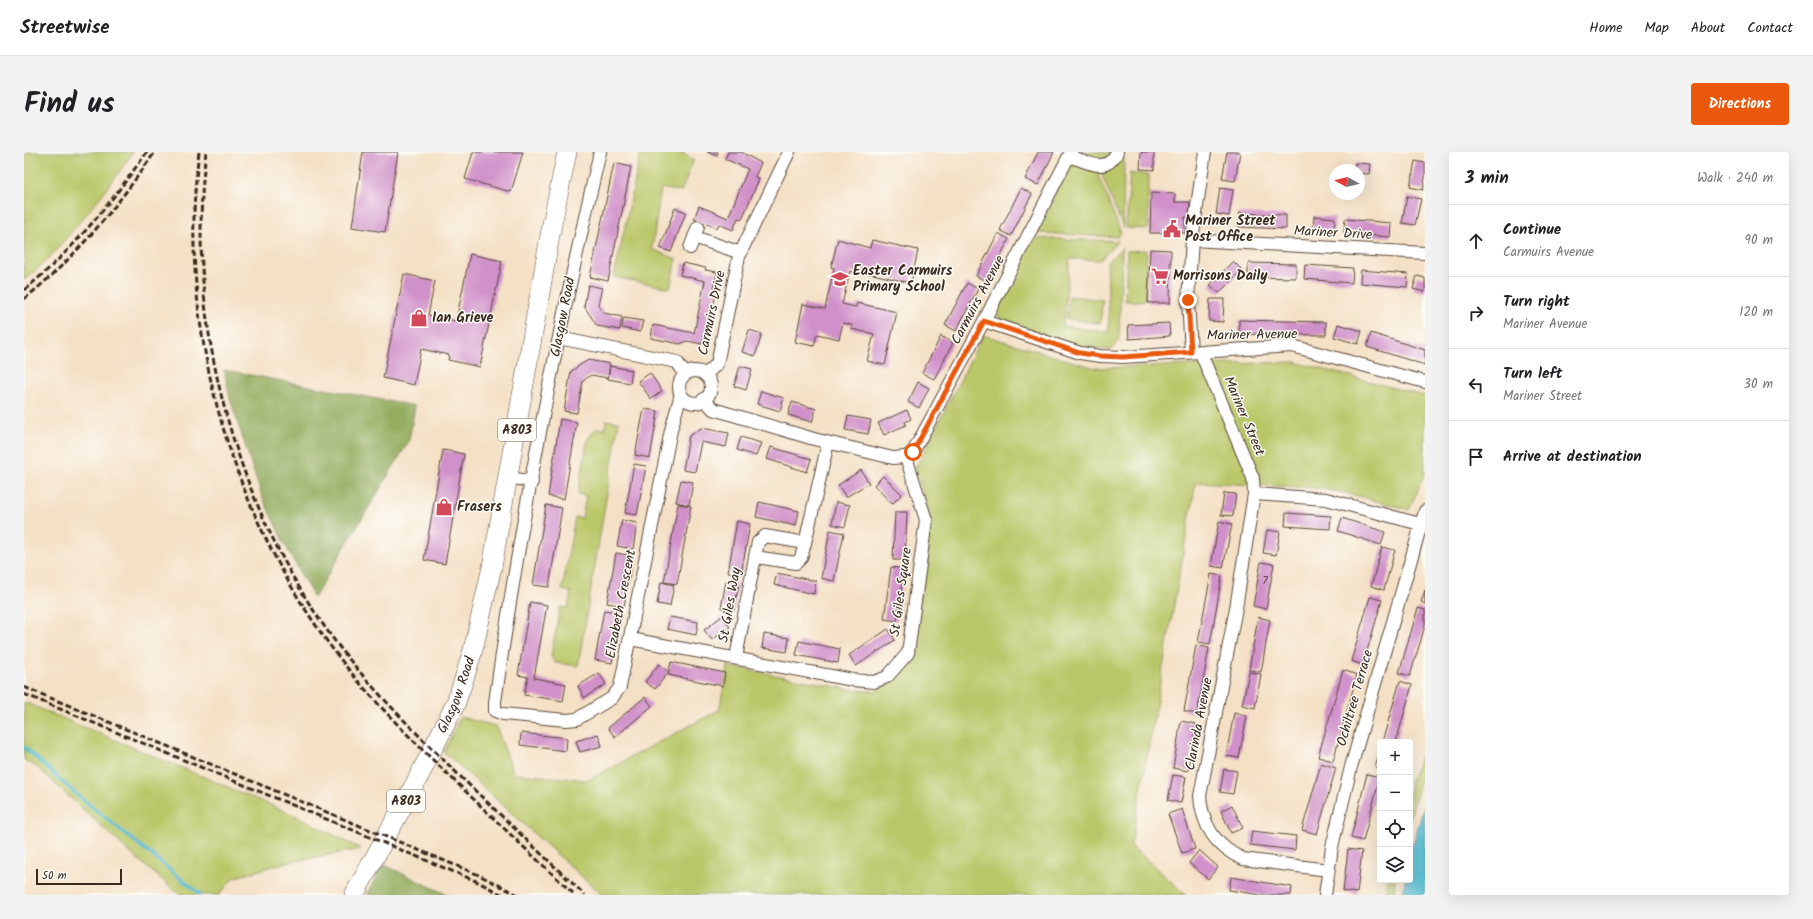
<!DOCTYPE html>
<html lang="en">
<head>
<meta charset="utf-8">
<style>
	body { margin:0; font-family:Kalam,sans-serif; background:#f2f2f2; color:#202124 }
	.controls { position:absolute; right:12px; bottom:12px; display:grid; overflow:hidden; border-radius:4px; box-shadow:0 4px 16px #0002 }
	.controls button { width:36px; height:36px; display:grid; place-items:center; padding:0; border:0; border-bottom:1px solid #e0e0e0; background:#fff; color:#202124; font:20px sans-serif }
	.compass { position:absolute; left:1305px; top:12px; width:36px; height:36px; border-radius:50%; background:#fff; box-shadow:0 4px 16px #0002; rotate:278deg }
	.scale { position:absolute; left:12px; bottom:10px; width:86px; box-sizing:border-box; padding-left:4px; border:2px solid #3b2a1e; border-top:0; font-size:11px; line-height:14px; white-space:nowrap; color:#3b2a1e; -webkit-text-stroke:3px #fdfcf7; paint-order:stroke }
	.stop { position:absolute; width:12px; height:12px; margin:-9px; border:3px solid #ea580c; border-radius:50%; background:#fff }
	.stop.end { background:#ea580c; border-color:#fff; box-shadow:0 1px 4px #0008 }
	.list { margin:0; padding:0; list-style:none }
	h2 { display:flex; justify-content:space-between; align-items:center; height:52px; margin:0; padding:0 16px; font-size:17px }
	h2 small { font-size:13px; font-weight:400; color:#757577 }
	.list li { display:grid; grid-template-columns:26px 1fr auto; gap:12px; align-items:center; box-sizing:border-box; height:72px; padding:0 16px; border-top:1px solid #e0e0e0 }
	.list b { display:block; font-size:15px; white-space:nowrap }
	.list p { margin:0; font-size:13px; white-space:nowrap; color:#757577 }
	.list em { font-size:13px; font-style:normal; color:#757577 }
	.icon { flex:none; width:22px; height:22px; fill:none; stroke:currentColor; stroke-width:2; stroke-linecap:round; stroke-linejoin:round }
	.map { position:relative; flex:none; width:1401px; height:743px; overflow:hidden; border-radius:4px }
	header { display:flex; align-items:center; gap:24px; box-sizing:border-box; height:56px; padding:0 20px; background:#fff; border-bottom:1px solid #e0e0e0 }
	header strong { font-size:19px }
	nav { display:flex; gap:22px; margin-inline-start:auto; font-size:14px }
	.intro { display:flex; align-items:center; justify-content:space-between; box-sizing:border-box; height:96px; padding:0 24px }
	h1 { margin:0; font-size:28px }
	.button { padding:10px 18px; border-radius:4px; background:#ea580c; color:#fff; font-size:14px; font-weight:700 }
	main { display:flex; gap:24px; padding:0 24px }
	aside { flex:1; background:#fff; border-radius:4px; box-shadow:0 4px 16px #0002 }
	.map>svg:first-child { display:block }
	.green { fill:#bac769; stroke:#7a7844 }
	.forest { fill:#93ac5d; stroke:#676b3e }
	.water { fill:#51b9cf; stroke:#467276 }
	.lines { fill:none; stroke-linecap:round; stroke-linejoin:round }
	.stream { stroke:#51b9cf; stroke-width:3.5 }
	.building { fill:#d090c9 }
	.street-casing { stroke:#574537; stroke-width:14 }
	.primary-casing { stroke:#574537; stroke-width:20 }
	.street { stroke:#fff; stroke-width:12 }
	.primary { stroke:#fff; stroke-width:19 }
	.rail { stroke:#3b2a1e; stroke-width:3; stroke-dasharray:6 3; stroke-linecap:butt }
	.route { stroke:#ea580c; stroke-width:5 }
	.labels { text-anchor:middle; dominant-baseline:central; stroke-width:3; stroke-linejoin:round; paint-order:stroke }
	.number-label { font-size:12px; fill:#604449 }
	.shield { fill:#fdfcf7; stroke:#75695f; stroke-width:1 }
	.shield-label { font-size:13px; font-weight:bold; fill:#3b2a1e }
	.poi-label { font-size:14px; font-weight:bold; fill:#3b2a1e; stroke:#fdfcf7; text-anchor:start }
	.street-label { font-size:14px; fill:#3b2a1e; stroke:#fdfcf7 }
</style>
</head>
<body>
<header>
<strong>Streetwise</strong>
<nav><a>Home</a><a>Map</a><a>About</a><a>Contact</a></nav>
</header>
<div class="intro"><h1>Find us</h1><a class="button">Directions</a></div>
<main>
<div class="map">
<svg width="1401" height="743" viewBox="0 0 1401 743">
	<rect width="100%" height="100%" fill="#fdfcf7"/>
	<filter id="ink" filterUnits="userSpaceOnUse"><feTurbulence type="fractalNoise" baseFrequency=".025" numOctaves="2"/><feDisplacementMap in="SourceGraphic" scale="8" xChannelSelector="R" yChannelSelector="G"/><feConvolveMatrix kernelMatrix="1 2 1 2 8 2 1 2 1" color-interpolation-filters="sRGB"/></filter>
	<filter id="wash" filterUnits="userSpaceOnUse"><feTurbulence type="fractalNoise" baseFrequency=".012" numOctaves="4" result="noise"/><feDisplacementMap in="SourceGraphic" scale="16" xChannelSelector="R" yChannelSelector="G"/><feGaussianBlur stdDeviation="0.9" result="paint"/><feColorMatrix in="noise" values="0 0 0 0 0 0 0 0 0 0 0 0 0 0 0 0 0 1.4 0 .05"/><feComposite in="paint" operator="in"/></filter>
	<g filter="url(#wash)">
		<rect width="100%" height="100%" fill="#f4e0c5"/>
		<g class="green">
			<path d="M0,0H109C91,27 71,52 49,78C34,96 19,114 0,128Z"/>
			<polygon points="617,0 660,0 659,2 670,7 657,40 637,36 628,97 652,107 646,136 590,125"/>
			<path d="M1056,0H1089L1083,7C1074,7 1062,8 1056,0Z"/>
			<polygon points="1100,7 1099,76 1076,18"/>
			<polygon points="1048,8 1071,15 1097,81 1094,85 1011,81"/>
			<polygon points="1106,21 1125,23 1124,77 1102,76"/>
			<path d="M1008,86L1094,89L1076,108L1046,107L1039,174L1085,180L1083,110L1098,96L1095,189L1087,198L1054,194L979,170C976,167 975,165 974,162C973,144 999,103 1008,86Z"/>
			<polygon points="1123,98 1121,149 1101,149 1103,99"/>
			<polygon points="1045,144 1079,148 1076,171 1042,167"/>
			<polygon points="959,183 1071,216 1271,210 1401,244 1401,321 1385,358 1322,341 1292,336 1172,330 1107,694 1162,743 578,743 420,600 436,565 472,574 490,622 564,628 695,558 704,514 830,538 852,539 868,528 887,508 907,366 891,317"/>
			<polygon points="582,268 595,270 554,514 531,511 527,504 536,455 544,456 547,440 538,438 551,365 558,366 562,344 554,342 564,286 573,276 581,277"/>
			<polygon points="0,550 273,664 337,697 259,711 209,726 195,743 157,743 113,707 14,616 0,608"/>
			<polygon points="1401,594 1401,616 1386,664 1386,631"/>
			<polygon points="1363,728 1371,728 1370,743 1362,743"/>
		</g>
		<g class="forest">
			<polygon points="200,218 391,254 385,289 290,446 259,389 237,342 206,247"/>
			<polygon points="358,712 424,743 343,743"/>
		</g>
		<polygon class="water" points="1401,651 1401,743 1379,743 1381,728 1386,728 1386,702"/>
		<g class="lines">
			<polyline class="stream" points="0,595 52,642 176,742"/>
		</g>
		<g id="blocks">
			<g class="building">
				<polygon points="339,0 374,0 361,80 328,75"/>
				<polygon points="449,0 499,0 487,40 441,27"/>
				<polygon points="683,0 694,0 693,4"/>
				<polygon points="704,0 717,0 737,11 731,25 735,27 718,67 714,66 709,78 695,72 693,76 670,67 675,54 704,66 724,17 701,7"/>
				<polygon points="1014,0 1030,0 1014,33 1001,27"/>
				<polygon points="1117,0 1130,0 1130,18 1116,17"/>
				<polygon points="1203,0 1216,0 1211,29 1198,27"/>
				<polygon points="1391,9 1401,11 1401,26 1399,38 1386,35"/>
				<polygon points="590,11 607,15 584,129 566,125"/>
				<polygon points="1331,11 1346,12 1345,22 1335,21 1335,18 1330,18"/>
				<polygon points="997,36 1008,42 987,84 976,78"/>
				<polygon points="1196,36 1209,38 1205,64 1192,62"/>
				<polygon points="1127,41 1151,42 1151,50 1166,50 1165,65 1161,65 1161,81 1126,81"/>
				<polygon points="1383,44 1397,47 1391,73 1378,71"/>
				<polygon points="651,56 662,60 647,100 636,96"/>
				<polygon points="1215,61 1262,63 1262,77 1215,75"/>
				<polygon points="1290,64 1311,66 1310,79 1289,78"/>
				<polygon points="1321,67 1367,71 1366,85 1320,81"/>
				<polygon points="974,81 985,87 963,130 952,124"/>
				<polygon points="814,87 846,96 848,88 894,98 887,131 840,120 841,119 836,118 835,122 826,119 818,152 832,155 833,151 873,160 861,213 843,209 850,182 827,177 828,173 819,171 815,187 793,182 790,194 771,190 779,152 801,157 810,116 807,115"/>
				<polygon points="1126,97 1147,98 1146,151 1124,151"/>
				<polygon points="446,102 478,109 456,215 424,208 425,203 397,197 390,233 359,226 380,122 411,129 404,163 432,169"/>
				<polygon points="1209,109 1218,118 1195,141 1186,133"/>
				<polygon points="659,111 682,116 681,118 693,120 690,135 693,136 688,161 684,180 681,179 678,192 663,189 656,192 627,186 629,173 670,181 681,129 656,123"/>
				<polygon points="1224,111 1272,112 1272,126 1224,125"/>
				<polygon points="1281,113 1329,116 1328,131 1280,127"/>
				<polygon points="1337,118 1384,122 1383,135 1336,131"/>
				<polygon points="1393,124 1401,126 1401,140 1389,137"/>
				<polygon points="943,131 954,137 932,179 921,173"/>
				<polygon points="564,133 578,136 574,153 580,161 598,165 596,178 573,174 560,154"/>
				<polygon points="1186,147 1200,147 1199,170 1185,169"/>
				<polygon points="600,166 619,169 616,180 598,176"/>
				<polygon points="1215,168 1302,170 1302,183 1215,182"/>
				<polygon points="1145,171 1146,184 1105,187 1104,173"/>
				<polygon points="1314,172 1338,179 1334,192 1310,185"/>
				<polygon points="725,178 738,182 731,204 718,200"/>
				<polygon points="1347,181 1401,198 1401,213 1343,195"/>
				<polygon points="917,184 929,191 910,227 898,221"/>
				<polygon points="564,208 586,212 584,226 567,223 559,229 553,261 540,259 547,219"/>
				<polygon points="586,214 608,218 606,231 584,227"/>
				<polygon points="716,214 728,217 722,238 710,234"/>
				<polygon points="626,221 638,239 627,247 614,229"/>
				<polygon points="894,230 905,236 895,256 884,250"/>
				<polygon points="737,239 760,246 756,259 733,252"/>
				<polygon points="768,250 792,257 788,270 764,263"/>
				<polygon points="620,257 634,259 626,306 611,303"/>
				<polygon points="883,258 887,267 881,270 882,273 860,283 854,271"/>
				<polygon points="824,264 847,268 844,282 821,278"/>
				<polygon points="536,267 553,270 540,347 524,344"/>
				<polygon points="677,276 705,281 702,295 677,290 671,320 659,318 665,284"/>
				<polygon points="717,285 737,291 732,304 713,298"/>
				<polygon points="747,295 787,307 783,320 743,307"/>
				<polygon points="419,298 440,302 421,412 400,408"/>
				<polygon points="610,312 622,314 613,363 601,361"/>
				<polygon points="837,318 845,331 822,345 814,333"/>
				<polygon points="859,324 878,342 868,352 850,333"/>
				<polygon points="657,328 669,330 665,353 652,350"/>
				<polygon points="1200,341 1212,342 1209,364 1197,363"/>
				<polygon points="735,350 775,359 772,374 732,365"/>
				<polygon points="812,350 826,353 821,375 808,372"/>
				<polygon points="654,352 667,354 653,432 640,430"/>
				<polygon points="522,353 538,356 525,435 509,433"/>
				<polygon points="871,360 883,360 881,408 869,408"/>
				<polygon points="1262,361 1307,364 1306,377 1261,374"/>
				<polygon points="1318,366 1361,380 1357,393 1314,379"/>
				<polygon points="598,368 613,371 609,397 593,394"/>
				<polygon points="713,369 726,372 717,423 704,420"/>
				<polygon points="1195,369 1208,372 1199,416 1187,414"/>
				<polygon points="806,378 820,381 810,429 797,426"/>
				<polygon points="1243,378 1256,380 1252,403 1239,401"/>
				<polygon points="1358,395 1371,398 1360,438 1347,434"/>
				<polygon points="592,401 609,404 600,454 583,451"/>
				<polygon points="1237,410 1250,412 1242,457 1229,454"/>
				<polygon points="867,415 880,417 873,469 860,467"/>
				<polygon points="753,421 792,429 790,442 750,433"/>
				<polygon points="1187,422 1198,424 1186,492 1174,490"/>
				<polygon points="702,429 715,431 710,458 697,456"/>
				<polygon points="637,430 650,433 646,454 633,452"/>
				<polygon points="1401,438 1401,452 1397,450"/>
				<polygon points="1346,445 1358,448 1339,513 1327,509"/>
				<polygon points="506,450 523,453 510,526 542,532 539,549 500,543 504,525 494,523"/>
				<polygon points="1394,456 1401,458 1401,474 1386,524 1375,521"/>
				<polygon points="580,458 598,461 588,511 571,508"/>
				<polygon points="698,464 706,475 688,488 680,478"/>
				<polygon points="646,465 674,470 672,483 643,477"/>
				<polygon points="1234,465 1246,468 1237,520 1225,518"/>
				<polygon points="864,477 871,488 832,514 825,503"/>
				<polygon points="740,482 765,486 763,500 738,496"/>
				<polygon points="775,489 816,497 814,511 772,503"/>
				<polygon points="1172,493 1185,496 1173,562 1160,559"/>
				<polygon points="647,510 701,521 699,534 644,523"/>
				<polygon points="635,512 645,520 631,537 621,530"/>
				<polygon points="1319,518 1333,523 1309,609 1294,605"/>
				<polygon points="1225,520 1237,522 1231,556 1218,553"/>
				<polygon points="575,521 582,532 560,546 554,534"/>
				<polygon points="1376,529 1388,533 1376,576 1372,590 1358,590"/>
				<polygon points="621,545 628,554 591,585 584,576"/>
				<polygon points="1210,561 1223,564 1215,606 1202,604"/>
				<polygon points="1157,569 1172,572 1164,619 1149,616"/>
				<polygon points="497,581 543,586 542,599 496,593"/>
				<polygon points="574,582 578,594 556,600 552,589"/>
				<polygon points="1356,599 1356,616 1351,615"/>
				<polygon points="1297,611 1312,616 1293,682 1278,678"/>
				<polygon points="1200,617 1213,619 1209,642 1196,640"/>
				<polygon points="1343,622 1356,625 1339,689 1327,686"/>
				<polygon points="1149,623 1162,625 1157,651 1144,648"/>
				<polygon points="1208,653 1219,676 1207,681 1197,659"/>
				<polygon points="1158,657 1171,697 1158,701 1144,662"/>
				<polygon points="1228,679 1272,684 1271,698 1226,693"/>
				<polygon points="1324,697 1338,699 1333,741 1319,739"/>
				<polygon points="1175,698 1194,715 1184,727 1165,711"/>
				<polygon points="1207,725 1268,735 1267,743 1237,743 1205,738"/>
			</g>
		</g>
	</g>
	<g filter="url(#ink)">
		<use href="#blocks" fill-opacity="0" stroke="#574537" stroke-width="1"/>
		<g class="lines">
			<g class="street-casing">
				<g id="street">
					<path d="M576,0C533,182 497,365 471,550V559L479,562L542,568L553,567L588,546L596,535L647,278L657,242"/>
					<path d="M1045,4C1064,10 1082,23 1093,0"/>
					<polyline points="670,85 717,101"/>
					<polyline points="1168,88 1401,101"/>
					<polyline points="666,96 674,75"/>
					<polyline points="960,169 1056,201 1076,204 1099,205 1268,194 1401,230"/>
					<polyline points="535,186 653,210 661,222"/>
					<path d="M1176,199L1229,326L1230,342L1212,456L1176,644C1178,673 1192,695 1219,707L1304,718"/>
					<polyline points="1167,200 1164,148 1168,88 1181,0"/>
					<circle cx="671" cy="235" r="16"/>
					<polyline points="681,223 693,212 715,104 765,0"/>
					<polyline points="680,247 689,257 790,287 869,306 882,305"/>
					<polyline points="882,305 889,300 960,169 1047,0"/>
					<polyline points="484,325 508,330"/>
					<polyline points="1230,342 1302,347 1396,372"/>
					<polygon points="741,384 781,391 777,406 772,411 731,405 734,390"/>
					<polyline points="781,391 804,291"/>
					<polyline points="606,487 829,528 850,530 863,525 884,501 902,368 882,305"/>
					<polyline points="712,506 731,405"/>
					<polyline points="1301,743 1308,695 1327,615 1401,359"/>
				</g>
			</g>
			<g class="primary-casing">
				<g id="primary">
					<path id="s1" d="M330,743L392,630L431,553L440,527L449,498L468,415L528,72L543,0"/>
				</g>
			</g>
			<use href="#street" class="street"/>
			<use href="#primary" class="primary"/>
			<g class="rail">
				<path d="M175,0C152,171 207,363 311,500C347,548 390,590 433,631C472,669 511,706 551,743"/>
				<path d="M182,0C160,170 212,361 317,497C354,544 397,586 440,628C480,666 520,705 561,743"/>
				<path d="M0,138C49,99 87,50 123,0"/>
				<path d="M0,147C52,106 93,54 131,0"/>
				<polyline points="0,535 455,723 494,743"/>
				<polyline points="0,542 452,729 479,743"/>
			</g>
		</g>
	</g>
	<g class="lines" filter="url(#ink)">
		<polyline class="route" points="889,300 960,169 1056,201 1076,204 1099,205 1167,200 1164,148"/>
	</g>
	<defs>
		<g id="civic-bare" transform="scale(1.38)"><path d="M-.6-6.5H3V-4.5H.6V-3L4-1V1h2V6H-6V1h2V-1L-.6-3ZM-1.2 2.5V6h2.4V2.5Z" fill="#d1495b" stroke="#fdfcf7" stroke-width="2.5" paint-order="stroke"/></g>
		<g id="supermarket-bare" transform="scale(1.38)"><path d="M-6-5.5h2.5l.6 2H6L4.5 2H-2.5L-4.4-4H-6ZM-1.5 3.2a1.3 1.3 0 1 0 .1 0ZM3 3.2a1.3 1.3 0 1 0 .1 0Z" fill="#d1495b" stroke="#fdfcf7" stroke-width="2.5" paint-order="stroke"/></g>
		<g id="school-bare" transform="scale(1.38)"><path d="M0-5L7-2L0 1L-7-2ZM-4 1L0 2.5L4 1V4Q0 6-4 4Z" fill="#d1495b" stroke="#fdfcf7" stroke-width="2.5" paint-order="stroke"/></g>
		<g id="shop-bare" transform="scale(1.38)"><path d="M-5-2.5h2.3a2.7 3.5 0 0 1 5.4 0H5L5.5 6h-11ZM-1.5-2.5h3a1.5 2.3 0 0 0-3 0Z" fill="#d1495b" stroke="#fdfcf7" stroke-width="2.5" paint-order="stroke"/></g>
	</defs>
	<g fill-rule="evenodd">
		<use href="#civic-bare" x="1148" y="77"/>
		<use href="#supermarket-bare" x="1136" y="124"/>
		<use href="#school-bare" x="816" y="127"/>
		<use href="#shop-bare" x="395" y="166"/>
		<use href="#shop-bare" x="420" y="355"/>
	</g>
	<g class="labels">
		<g class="number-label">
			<text x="1241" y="428">7</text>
		</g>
		<g class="shield">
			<rect x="474" y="267" width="38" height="22" rx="3"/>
			<rect x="363" y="638" width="38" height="22" rx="3"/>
		</g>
		<g class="shield-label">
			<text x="493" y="278">A803</text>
			<text x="382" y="649">A803</text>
		</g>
		<g class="poi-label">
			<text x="1161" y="69">Mariner Street<tspan x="1161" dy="16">Post Office</tspan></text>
			<text x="829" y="119">Easter Carmuirs<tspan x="829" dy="16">Primary School</tspan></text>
			<text x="1149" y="124">Morrisons Daily</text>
			<text x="408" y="166">Ian Grieve</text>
			<text x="433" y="355">Frasers</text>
		</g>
		<g class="street-label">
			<text transform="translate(1309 81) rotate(3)">Mariner Drive</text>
			<text transform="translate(954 148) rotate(-62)">Carmuirs Avenue</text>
			<text transform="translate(688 161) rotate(-78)">Carmuirs Drive</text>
			<text transform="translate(539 165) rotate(-79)">Glasgow Road</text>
			<text transform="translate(1228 183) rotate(-1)">Mariner Avenue</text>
			<text transform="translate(1220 264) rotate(67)">Mariner Street</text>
			<text transform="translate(877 440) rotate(-82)">St Giles Square</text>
			<text transform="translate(597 452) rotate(-79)">Elizabeth Crescent</text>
			<text transform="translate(706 453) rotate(-80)">St Giles Way</text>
			<text stroke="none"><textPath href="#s1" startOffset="225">Glasgow Road</textPath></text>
			<text transform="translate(1331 546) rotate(-74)">Ochiltree Terrace</text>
			<text transform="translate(1175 572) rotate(-79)">Clarinda Avenue</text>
		</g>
	</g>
</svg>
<div class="controls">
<button>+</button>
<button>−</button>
<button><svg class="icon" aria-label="locate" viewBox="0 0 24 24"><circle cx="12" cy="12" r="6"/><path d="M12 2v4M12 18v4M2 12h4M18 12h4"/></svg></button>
<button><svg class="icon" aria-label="layers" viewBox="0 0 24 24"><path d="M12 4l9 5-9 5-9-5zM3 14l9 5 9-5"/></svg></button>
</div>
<svg class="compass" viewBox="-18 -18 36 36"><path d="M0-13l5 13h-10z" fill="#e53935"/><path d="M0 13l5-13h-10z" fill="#757577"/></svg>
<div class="scale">50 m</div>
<div class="stop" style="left:889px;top:300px"></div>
<div class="stop end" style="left:1164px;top:148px"></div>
</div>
<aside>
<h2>3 min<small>Walk · 240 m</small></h2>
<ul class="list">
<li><svg class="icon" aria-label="ahead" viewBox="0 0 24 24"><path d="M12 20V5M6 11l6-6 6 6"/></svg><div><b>Continue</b><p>Carmuirs Avenue</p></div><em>90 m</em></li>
<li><svg class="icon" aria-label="right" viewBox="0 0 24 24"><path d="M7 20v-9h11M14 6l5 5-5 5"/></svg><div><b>Turn right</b><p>Mariner Avenue</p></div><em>120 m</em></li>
<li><svg class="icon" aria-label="left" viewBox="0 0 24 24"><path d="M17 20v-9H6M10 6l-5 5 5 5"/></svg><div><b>Turn left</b><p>Mariner Street</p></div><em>30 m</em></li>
<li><svg class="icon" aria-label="arrive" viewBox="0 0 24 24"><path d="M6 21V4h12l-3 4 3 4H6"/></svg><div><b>Arrive at destination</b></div></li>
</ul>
</aside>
</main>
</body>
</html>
